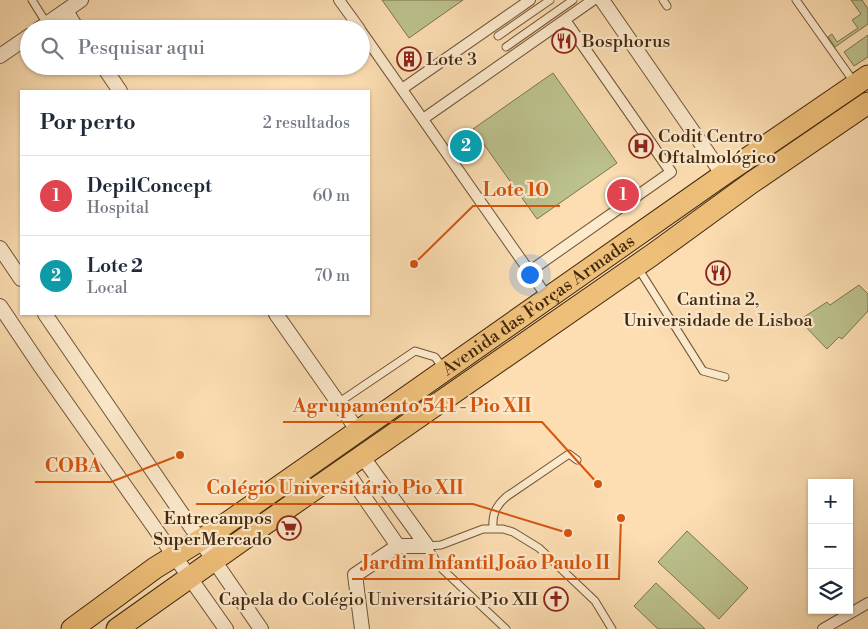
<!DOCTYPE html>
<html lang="pt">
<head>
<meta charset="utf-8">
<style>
	body { margin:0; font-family:"Libre Bodoni",serif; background:#f2f2f3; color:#1f2937 }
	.controls { position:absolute; right:15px; bottom:15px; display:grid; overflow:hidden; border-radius:0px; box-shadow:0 1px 4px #0004 }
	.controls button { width:45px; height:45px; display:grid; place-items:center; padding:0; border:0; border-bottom:1px solid #e0e1e3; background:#fff; color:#1f2937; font:25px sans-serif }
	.you { position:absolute; left:529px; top:274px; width:18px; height:18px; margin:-12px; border:4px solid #fff; border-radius:50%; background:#1a73e8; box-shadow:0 0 0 8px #1a73e833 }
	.badge { display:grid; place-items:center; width:32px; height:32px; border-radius:50%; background:#d93025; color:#fff; font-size:16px; font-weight:700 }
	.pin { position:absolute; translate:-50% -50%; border:2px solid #fff; box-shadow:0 1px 5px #0006 }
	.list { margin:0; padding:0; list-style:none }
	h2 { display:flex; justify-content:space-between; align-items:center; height:65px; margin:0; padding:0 20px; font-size:21px }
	h2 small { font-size:16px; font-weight:400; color:#747a83 }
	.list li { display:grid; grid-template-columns:32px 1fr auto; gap:15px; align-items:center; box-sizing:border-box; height:80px; padding:0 20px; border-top:1px solid #e0e1e3 }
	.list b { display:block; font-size:19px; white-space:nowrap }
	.list p { margin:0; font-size:16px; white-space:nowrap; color:#747a83 }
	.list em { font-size:16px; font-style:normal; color:#747a83 }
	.icon { flex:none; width:28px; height:28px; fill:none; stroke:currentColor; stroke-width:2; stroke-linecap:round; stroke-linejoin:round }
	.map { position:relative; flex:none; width:868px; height:629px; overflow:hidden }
	.search { position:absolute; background:#fff; box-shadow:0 1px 4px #0004; left:20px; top:20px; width:350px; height:55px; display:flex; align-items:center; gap:12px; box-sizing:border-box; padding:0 18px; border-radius:28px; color:#747a83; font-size:19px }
	.panel { position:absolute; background:#fff; box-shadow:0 1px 4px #0004; left:20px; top:90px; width:350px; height:225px; border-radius:0px }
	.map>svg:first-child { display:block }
	.green { fill:#bcc28e; stroke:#7e744e }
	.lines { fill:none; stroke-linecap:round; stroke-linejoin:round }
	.service-casing { stroke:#705537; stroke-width:9 }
	.pedestrian-casing { stroke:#705537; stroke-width:12 }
	.minor-casing { stroke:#705537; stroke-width:16 }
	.primary-casing { stroke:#41270e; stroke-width:23 }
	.service { stroke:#fdeacd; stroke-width:7 }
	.pedestrian { stroke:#fdeacd; stroke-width:10 }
	.minor { stroke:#fdeacd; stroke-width:14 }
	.primary { stroke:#eebf79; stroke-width:21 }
	.labels { text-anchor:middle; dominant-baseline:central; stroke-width:4.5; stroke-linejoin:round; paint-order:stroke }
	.poi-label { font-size:18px; fill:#41270e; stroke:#fdeacd; text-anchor:start }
	.street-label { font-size:18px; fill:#41270e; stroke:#fdeacd }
	.leader { fill:none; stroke:#d7540c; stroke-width:2 }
	.callout-dot { fill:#d7540c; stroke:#fdeacd; stroke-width:2 }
	.callout-label { font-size:19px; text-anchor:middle; font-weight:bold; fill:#d7540c; stroke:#fdeacd; stroke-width:4.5; stroke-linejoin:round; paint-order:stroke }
</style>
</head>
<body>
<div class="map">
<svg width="868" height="629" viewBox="0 0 868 629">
	<rect width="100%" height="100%" fill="#fcdeb2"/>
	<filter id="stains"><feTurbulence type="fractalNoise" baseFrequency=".004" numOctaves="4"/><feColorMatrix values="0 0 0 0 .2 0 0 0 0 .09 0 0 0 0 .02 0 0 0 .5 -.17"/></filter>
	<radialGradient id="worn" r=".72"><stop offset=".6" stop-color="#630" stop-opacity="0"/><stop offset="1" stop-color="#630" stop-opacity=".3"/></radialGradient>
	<g class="green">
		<polygon points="382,0 463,0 409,38"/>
		<polygon points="851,0 862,0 868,9 868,24 835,47 828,37 832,34 837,42 858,28 852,20 861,14"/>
		<polygon points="868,35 868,57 854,66 844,52"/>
		<polygon points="553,73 617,163 537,219 473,129"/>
		<polygon points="859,285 868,294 868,311 842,339 839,337 827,349 803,324 804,317 827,302 830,305"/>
		<polygon points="687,531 748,588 719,619 658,562"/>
		<polygon points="656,583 705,629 658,629 634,606"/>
	</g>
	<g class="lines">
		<g class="service-casing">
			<g id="service">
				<polyline points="32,0 47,24"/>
				<polyline points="663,0 667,6"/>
				<polyline points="796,0 854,82"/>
				<polyline points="498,36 550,0"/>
				<polyline points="506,47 573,0"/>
				<polyline points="638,268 703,371 725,377"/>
				<polyline points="338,403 415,351 435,357 443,368"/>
				<path d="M493,528C492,514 496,506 506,497L569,454L577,460"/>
				<polyline points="427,546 441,545 483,529 503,529 513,532 539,548 595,601 612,629"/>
				<polyline points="427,546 440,567 506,629"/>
			</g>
		</g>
		<g class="pedestrian-casing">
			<g id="pedestrian">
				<polyline points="339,0 360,29"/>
				<polyline points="361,31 548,298"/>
				<polyline points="402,89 530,0"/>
				<polyline points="423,119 593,0"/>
				<polyline points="530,271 671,172 565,20"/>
				<polyline points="823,629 868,603"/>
			</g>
		</g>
		<g class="minor-casing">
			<g id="minor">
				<polyline points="602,0 723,175"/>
				<polyline points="66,11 77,29"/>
				<polyline points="39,29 81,0"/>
				<polyline points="0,56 29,36"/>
				<polyline points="103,66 120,91"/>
				<polyline points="0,248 21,279"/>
				<polyline points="0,306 41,367 226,629"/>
				<polyline points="45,314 261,629"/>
				<polyline points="276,314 358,431"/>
				<polyline points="344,468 398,546 427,546 362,456"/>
				<polyline points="362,629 355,575 398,546"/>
			</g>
		</g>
		<g class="primary-casing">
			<g id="primary">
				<path id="s1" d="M72,629L155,568L220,528L723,175L868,76"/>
				<polyline points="117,629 286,509 652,255 751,183 868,103"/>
			</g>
		</g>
		<use href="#service" class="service"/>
		<use href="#pedestrian" class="pedestrian"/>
		<use href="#minor" class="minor"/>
		<use href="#primary" class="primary"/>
	</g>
	<defs>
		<g id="restaurant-ring" transform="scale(1.25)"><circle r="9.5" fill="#fdeacd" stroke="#8f2418" stroke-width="1.5"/><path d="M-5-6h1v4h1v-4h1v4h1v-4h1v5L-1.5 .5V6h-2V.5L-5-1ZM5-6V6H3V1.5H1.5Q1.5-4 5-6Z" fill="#8f2418"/></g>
		<g id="building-ring" transform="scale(1.25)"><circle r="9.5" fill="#fdeacd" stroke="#8f2418" stroke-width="1.5"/><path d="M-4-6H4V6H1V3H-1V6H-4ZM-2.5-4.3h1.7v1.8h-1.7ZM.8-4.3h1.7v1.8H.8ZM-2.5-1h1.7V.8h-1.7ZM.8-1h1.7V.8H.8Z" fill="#8f2418"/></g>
		<g id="hospital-ring" transform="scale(1.25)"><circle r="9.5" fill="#fdeacd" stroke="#8f2418" stroke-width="1.5"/><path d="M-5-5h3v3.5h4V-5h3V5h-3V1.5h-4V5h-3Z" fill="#8f2418"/></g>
		<g id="supermarket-ring" transform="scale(1.25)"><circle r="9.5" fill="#fdeacd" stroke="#8f2418" stroke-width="1.5"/><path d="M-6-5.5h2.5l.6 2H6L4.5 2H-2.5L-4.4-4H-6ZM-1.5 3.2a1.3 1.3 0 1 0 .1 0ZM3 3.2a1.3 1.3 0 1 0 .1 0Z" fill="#8f2418"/></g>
		<g id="church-ring" transform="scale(1.25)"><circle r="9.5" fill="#fdeacd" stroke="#8f2418" stroke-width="1.5"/><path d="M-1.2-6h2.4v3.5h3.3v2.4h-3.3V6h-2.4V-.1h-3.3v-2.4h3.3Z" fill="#8f2418"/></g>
	</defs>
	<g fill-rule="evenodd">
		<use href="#restaurant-ring" x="564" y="41"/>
		<use href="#building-ring" x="409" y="59"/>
		<use href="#hospital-ring" x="641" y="146"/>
		<use href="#restaurant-ring" x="718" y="273"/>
		<use href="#supermarket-ring" x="289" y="528"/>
		<use href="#church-ring" x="556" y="599"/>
	</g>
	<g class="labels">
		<g class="poi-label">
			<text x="582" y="41">Bosphorus</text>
			<text x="426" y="59">Lote 3</text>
			<text x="658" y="136">Codit Centro<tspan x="658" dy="21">Oftalmológico</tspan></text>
			<text x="718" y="299" text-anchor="middle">Cantina 2,<tspan x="718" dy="21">Universidade de Lisboa</tspan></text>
			<text x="272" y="518" text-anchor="end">Entrecampos<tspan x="272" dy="21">SuperMercado</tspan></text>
			<text x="538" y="599" text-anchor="end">Capela do Colégio Universitário Pio XII</text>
		</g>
		<g class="street-label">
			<text stroke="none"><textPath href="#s1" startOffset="568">Avenida das Forças Armadas</textPath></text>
		</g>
	</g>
	<path class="leader" d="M414 264L473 206H560M598 484L542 422H283M180 455L111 482H35M568 533L473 504H196M621 518L619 579H352"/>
	<g class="callout-dot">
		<circle cx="414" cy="264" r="5"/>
		<circle cx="598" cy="484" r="5"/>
		<circle cx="180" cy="455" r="5"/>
		<circle cx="568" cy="533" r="5"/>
		<circle cx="621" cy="518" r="5"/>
	</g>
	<g class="callout-label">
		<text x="516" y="196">Lote 10</text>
		<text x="412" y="412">Agrupamento 541 - Pio XII</text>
		<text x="73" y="472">COBA</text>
		<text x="335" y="494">Colégio Universitário Pio XII</text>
		<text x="486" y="569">Jardim Infantil João Paulo II</text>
	</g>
	<rect width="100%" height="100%" filter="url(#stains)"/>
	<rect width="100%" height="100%" fill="url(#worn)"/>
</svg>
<div class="controls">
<button>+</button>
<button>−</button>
<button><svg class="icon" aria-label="layers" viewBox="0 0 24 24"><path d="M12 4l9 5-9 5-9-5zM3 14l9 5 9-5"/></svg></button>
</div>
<div class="you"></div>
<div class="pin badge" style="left:623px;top:195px;background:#e0444e">1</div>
<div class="pin badge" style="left:466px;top:146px;background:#0f9aa8">2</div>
<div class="search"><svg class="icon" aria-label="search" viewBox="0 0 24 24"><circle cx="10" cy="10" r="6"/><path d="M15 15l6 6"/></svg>Pesquisar aqui</div>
<section class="panel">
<h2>Por perto<small>2 resultados</small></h2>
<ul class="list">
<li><span class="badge" style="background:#e0444e">1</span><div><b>DepilConcept</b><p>Hospital</p></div><em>60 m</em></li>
<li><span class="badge" style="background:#0f9aa8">2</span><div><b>Lote 2</b><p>Local</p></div><em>70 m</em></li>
</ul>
</section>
</div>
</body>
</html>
